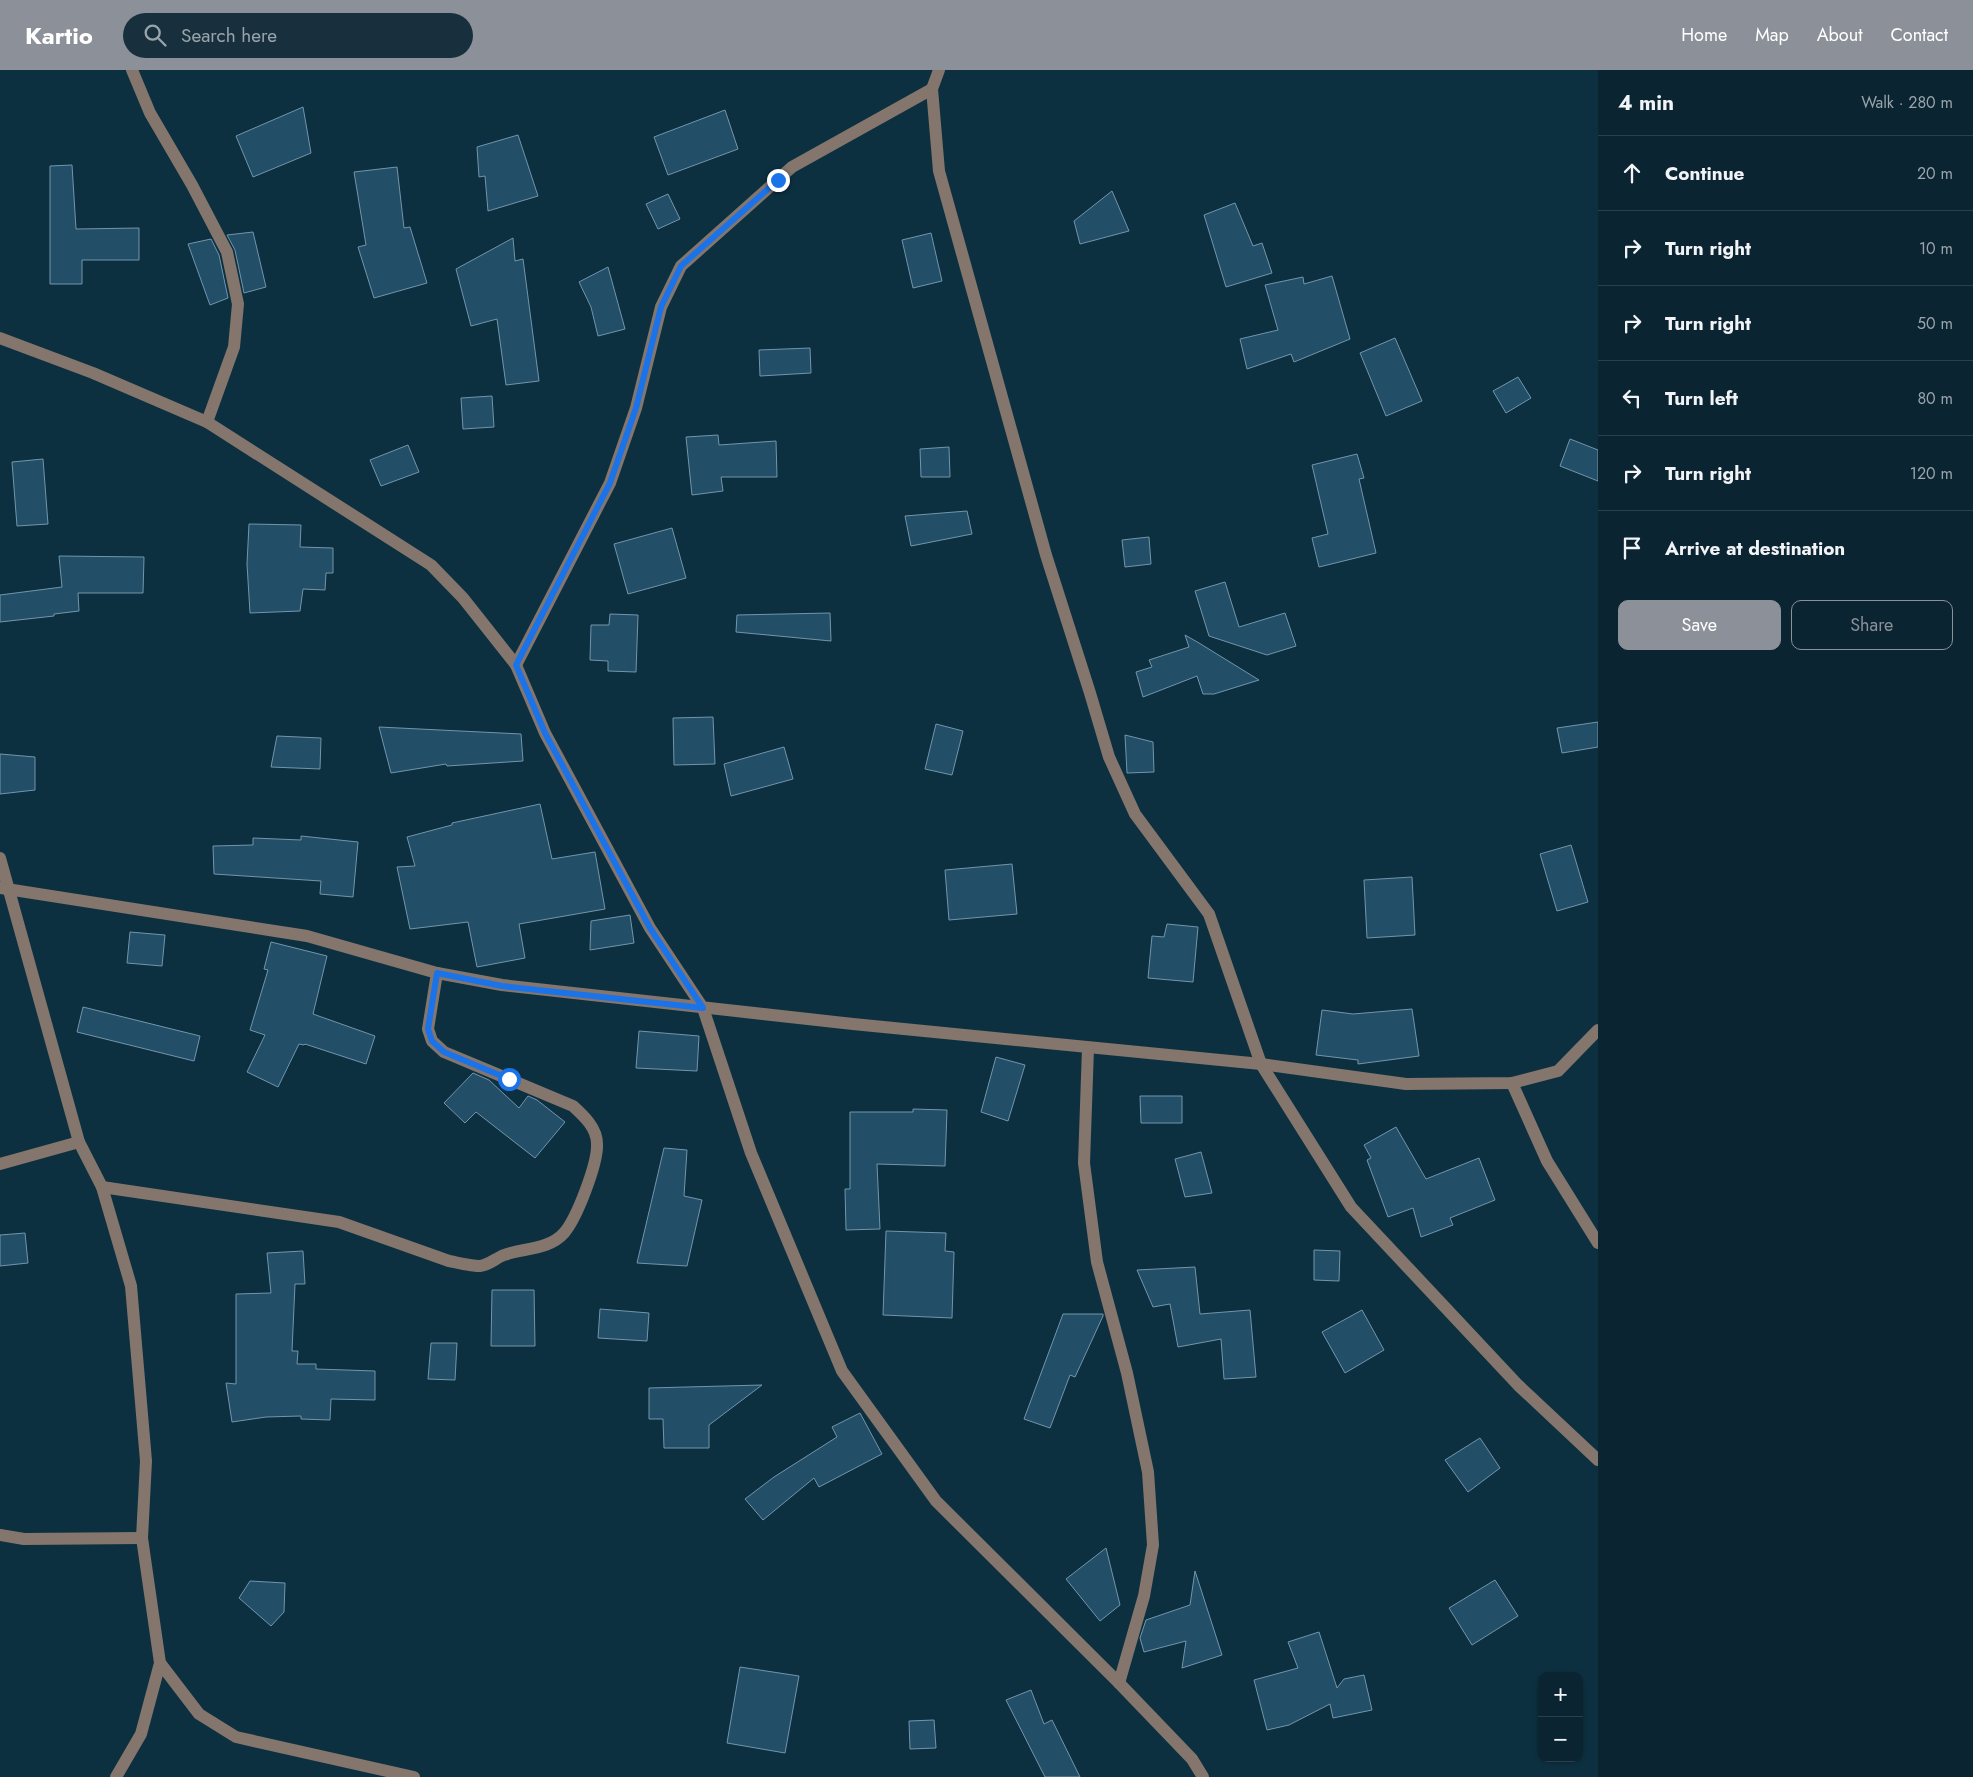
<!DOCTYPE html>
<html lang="en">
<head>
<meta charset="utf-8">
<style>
	body { margin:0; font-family:Jost,sans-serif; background:#18303d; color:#f1f3f6 }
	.controls { position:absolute; right:15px; bottom:15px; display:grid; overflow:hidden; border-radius:10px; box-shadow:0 1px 4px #0004 }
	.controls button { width:45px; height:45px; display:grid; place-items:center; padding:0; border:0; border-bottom:1px solid #2a414d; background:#0a2431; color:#f1f3f6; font:25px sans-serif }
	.stop { position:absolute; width:15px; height:15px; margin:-11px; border:4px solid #1a73e8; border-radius:50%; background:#fff }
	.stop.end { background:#1a73e8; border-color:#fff; box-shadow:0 1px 5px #0008 }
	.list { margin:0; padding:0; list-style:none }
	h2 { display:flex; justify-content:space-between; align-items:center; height:65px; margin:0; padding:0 20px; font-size:21px }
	h2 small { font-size:16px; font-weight:400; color:#99a4ab }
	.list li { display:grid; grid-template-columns:32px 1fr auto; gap:15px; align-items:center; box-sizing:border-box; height:75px; padding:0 20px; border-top:1px solid #2a414d }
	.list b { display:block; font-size:19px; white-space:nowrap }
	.list em { font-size:16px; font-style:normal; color:#99a4ab }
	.actions { display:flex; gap:10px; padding:15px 20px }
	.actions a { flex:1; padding:11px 0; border:1px solid #8c9099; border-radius:10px; text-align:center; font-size:18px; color:#8c9099 }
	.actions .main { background:#8c9099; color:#fff }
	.icon { flex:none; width:28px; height:28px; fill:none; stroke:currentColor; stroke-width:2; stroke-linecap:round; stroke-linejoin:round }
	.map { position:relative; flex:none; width:1598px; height:1707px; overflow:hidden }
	header { display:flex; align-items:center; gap:30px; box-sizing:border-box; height:70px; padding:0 25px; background:#8c9099; color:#fff }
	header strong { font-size:24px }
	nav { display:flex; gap:28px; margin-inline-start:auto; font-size:18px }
	.search { width:350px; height:45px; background:#18303d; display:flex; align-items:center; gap:12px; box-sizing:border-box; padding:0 18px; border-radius:28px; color:#99a4ab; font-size:19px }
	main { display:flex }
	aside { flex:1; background:#0a2431 }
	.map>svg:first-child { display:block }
	.building { fill:#224f67; stroke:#7295ab }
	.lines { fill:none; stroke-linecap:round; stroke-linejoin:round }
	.minor { stroke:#84766c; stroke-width:12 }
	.route { stroke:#1a73e8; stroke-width:6 }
</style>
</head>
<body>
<header>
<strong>Kartio</strong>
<div class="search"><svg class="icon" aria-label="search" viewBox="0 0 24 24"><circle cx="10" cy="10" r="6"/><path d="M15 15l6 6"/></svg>Search here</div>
<nav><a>Home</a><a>Map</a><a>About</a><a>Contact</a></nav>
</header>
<main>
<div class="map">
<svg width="1598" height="1707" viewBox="0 0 1598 1707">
	<rect width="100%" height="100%" fill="#0d3041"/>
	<g class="building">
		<polygon points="303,37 311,83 253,107 236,66"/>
		<polygon points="725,40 738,79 668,105 654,67"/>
		<polygon points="518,65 538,126 488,141 485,106 479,107 477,77"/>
		<polygon points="72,95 76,159 139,158 139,190 82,190 82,214 50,214 50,96"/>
		<polygon points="397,97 404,158 410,157 427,213 374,228 358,177 366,175 354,102"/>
		<polygon points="1112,121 1129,161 1080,174 1074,151"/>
		<polygon points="668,124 680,149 658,159 646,134"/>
		<polygon points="1235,133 1253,176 1262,173 1272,203 1226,217 1204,145"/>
		<polygon points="253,162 266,217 244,223 235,180 227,165"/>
		<polygon points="931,163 942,211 913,218 902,170"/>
		<polygon points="513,168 515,191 523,189 539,311 506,315 497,249 471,256 456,199"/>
		<polygon points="211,169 219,185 228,228 210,235 188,174"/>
		<polygon points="608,197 625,259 598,266 591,237 579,212"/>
		<polygon points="1332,206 1350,269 1294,292 1291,284 1247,299 1240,269 1278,260 1265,215 1303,207 1304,214"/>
		<polygon points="1395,268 1422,331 1386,346 1360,283"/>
		<polygon points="810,278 811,303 760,306 759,280"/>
		<polygon points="1518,307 1531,328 1506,343 1493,321"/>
		<polygon points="492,326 494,357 463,359 461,328"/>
		<polygon points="718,365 719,375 776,371 777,407 721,407 723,421 692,425 686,367"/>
		<polygon points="1570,369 1598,380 1598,411 1560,396"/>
		<polygon points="408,375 419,402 381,416 370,390"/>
		<polygon points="949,377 950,407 921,407 920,379"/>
		<polygon points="1357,384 1364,408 1359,409 1376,483 1319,497 1312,468 1328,464 1312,395"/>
		<polygon points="43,389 48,454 17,456 12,392"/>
		<polygon points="967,441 972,464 911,476 905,446"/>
		<polygon points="249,454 301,455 300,477 333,478 333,503 326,503 325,520 303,519 300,541 250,543 247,494"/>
		<polygon points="672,458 686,508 628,524 614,474"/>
		<polygon points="1149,467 1151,494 1125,497 1122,470"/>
		<polygon points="59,486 144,487 143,523 78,523 79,541 54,544 54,546 0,552 0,525 62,517"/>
		<polygon points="1225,512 1239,557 1285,543 1296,576 1267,585 1209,566 1195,521"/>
		<polygon points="830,543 831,571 736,562 737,545"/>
		<polygon points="610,544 638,545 636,602 608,601 608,591 590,590 591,555 609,555"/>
		<polygon points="1185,565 1199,573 1259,610 1214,624 1203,624 1197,606 1143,627 1136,602 1152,597 1149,590 1189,577"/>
		<polygon points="713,647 715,694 674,695 673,648"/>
		<polygon points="1598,652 1598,677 1562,683 1557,658"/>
		<polygon points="936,654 963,661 952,705 925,699"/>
		<polygon points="379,657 521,664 523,691 447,696 446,694 391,703"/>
		<polygon points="1125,665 1153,672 1154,702 1127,703"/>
		<polygon points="277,666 321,668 320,699 271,697"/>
		<polygon points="784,677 793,709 731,726 724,694"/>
		<polygon points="0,684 35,687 35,720 0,724"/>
		<polygon points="540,734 552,789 595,782 605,839 519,854 525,888 477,897 468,852 410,859 397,797 415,796 407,767 452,755 452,753"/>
		<polygon points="301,766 358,772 353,827 320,824 321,811 214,804 213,776 253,775 253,768 301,770"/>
		<polygon points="1571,775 1588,832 1557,841 1540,784"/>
		<polygon points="1012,794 1017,844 949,850 945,800"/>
		<polygon points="1412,807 1415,865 1367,868 1364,810"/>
		<polygon points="630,845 634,873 590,880 591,851"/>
		<polygon points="1167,854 1198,857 1193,912 1148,908 1152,866 1164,867"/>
		<polygon points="130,862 165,865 162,896 127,893"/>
		<polygon points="271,872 327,886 313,944 375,966 366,994 305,974 304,975 299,974 278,1017 247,1002 265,965 250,960 268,900 264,899"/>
		<polygon points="83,937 200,966 194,991 77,962"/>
		<polygon points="1412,939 1419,986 1358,994 1358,990 1316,985 1322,940 1353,944"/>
		<polygon points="639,961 699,966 697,1001 636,998"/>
		<polygon points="996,987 1025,995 1008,1051 981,1042"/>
		<polygon points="473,1003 489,1010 519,1038 528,1026 537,1030 565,1052 535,1088 476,1042 465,1053 444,1033"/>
		<polygon points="1140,1026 1182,1026 1182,1053 1141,1053"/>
		<polygon points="913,1039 947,1040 945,1096 877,1094 880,1159 846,1160 845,1119 850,1119 850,1042 913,1042"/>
		<polygon points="1396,1057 1426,1109 1479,1088 1495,1130 1450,1148 1453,1155 1421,1167 1413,1138 1388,1147 1367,1090 1371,1088 1364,1075"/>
		<polygon points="664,1078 687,1080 684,1126 702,1130 687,1196 637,1193"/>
		<polygon points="1201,1082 1212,1123 1185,1127 1175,1089"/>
		<polygon points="886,1161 946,1163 945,1181 954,1182 952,1248 883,1245"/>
		<polygon points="25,1163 28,1193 0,1196 0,1165"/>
		<polygon points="1314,1180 1340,1181 1339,1211 1314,1210"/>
		<polygon points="303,1181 305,1214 295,1214 292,1281 298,1281 297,1294 316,1294 316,1299 375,1301 375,1330 331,1329 330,1350 301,1349 301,1346 266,1347 232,1352 226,1313 236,1314 236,1224 271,1223 267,1183"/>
		<polygon points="1195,1197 1200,1244 1250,1240 1256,1307 1224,1309 1221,1269 1178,1277 1170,1234 1153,1237 1137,1200"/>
		<polygon points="492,1220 534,1220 535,1276 491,1276"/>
		<polygon points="600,1239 649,1243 647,1271 598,1268"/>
		<polygon points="1362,1240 1384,1280 1345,1303 1322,1262"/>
		<polygon points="1063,1244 1103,1244 1103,1246 1075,1307 1070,1305 1050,1358 1024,1349"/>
		<polygon points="431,1273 457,1273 455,1310 428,1309"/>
		<polygon points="762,1315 709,1355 709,1378 664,1378 663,1349 649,1349 649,1318"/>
		<polygon points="860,1343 882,1384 819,1417 814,1408 763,1450 745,1429 774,1407 837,1367 832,1357"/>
		<polygon points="1480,1368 1500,1398 1468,1422 1445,1390"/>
		<polygon points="1106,1478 1120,1535 1100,1551 1066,1509"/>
		<polygon points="1195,1501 1222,1585 1182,1598 1186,1571 1144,1582 1140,1568 1146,1550 1190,1535"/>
		<polygon points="1495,1510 1518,1546 1472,1575 1449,1538"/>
		<polygon points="250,1511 285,1513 284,1542 271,1556 239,1528"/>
		<polygon points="1319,1562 1337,1618 1344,1609 1364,1605 1372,1640 1333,1648 1330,1634 1289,1655 1267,1660 1254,1610 1298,1598 1288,1572"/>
		<polygon points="740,1597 799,1606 785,1683 727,1673"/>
		<polygon points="1031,1620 1044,1654 1052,1650 1080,1707 1045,1707 1006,1630"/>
		<polygon points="934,1650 936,1678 910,1679 909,1651"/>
	</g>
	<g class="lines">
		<g class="minor">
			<polyline points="132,0 150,43 192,115 227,182 238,234 234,277 207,352"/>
			<polyline points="939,0 932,19 939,101 1046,485 1090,623 1109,687 1135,744 1209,844 1261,994 1351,1137 1518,1315 1598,1390"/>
			<polyline points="0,268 93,303 207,352 431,495 463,528 516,595 545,663 650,858 703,938 751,1083 842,1301 936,1431 1119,1613 1192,1689 1203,1707"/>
			<polyline points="516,595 610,413 636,338 661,237 681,196 792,97 932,19"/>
			<polyline points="0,788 79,1072 102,1117 131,1216 146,1391 142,1468 160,1593 141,1664 116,1707"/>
			<polyline points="0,818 307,866 437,903 502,915 853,954 1261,994 1406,1014 1512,1013 1558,1001 1598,960"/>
			<polyline points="1088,978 1084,1093 1097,1192 1127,1303 1148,1402 1153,1475 1144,1526 1119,1613"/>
			<polyline points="1512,1013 1547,1091 1598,1173"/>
			<polyline points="0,1094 79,1072"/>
			<path d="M102,1117L339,1152L449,1191C459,1193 470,1196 480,1196C489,1195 496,1188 504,1185C523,1178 549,1180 564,1163C577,1148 598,1093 597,1074C597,1058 584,1046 573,1036L444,982L432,971L428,959L437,903"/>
			<polyline points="0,1465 24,1469 142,1468"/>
			<polyline points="160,1593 199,1644 236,1667 414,1707"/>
		</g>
	</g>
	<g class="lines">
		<polyline class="route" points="509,1009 444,982 432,971 428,959 437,903 502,916 703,938 650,858 545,663 516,595 610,413 636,338 661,237 681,196 778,110"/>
	</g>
</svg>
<div class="controls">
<button>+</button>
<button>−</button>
</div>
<div class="stop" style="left:509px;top:1009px"></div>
<div class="stop end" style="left:778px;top:110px"></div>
</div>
<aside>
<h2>4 min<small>Walk · 280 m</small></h2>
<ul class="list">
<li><svg class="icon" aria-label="ahead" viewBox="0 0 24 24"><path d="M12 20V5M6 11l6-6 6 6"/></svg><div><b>Continue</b></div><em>20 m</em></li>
<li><svg class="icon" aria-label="right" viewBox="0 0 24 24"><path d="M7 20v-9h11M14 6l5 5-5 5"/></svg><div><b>Turn right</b></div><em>10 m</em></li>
<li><svg class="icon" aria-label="right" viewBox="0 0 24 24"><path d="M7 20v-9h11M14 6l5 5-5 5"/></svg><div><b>Turn right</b></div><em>50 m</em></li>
<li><svg class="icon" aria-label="left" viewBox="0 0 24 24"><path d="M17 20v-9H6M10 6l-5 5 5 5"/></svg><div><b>Turn left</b></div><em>80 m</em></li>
<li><svg class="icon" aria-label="right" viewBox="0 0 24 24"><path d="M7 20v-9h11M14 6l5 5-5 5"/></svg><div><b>Turn right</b></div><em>120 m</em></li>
<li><svg class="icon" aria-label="arrive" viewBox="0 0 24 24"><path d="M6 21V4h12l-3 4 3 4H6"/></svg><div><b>Arrive at destination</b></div></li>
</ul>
<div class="actions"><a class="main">Save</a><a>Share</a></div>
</aside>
</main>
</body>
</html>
